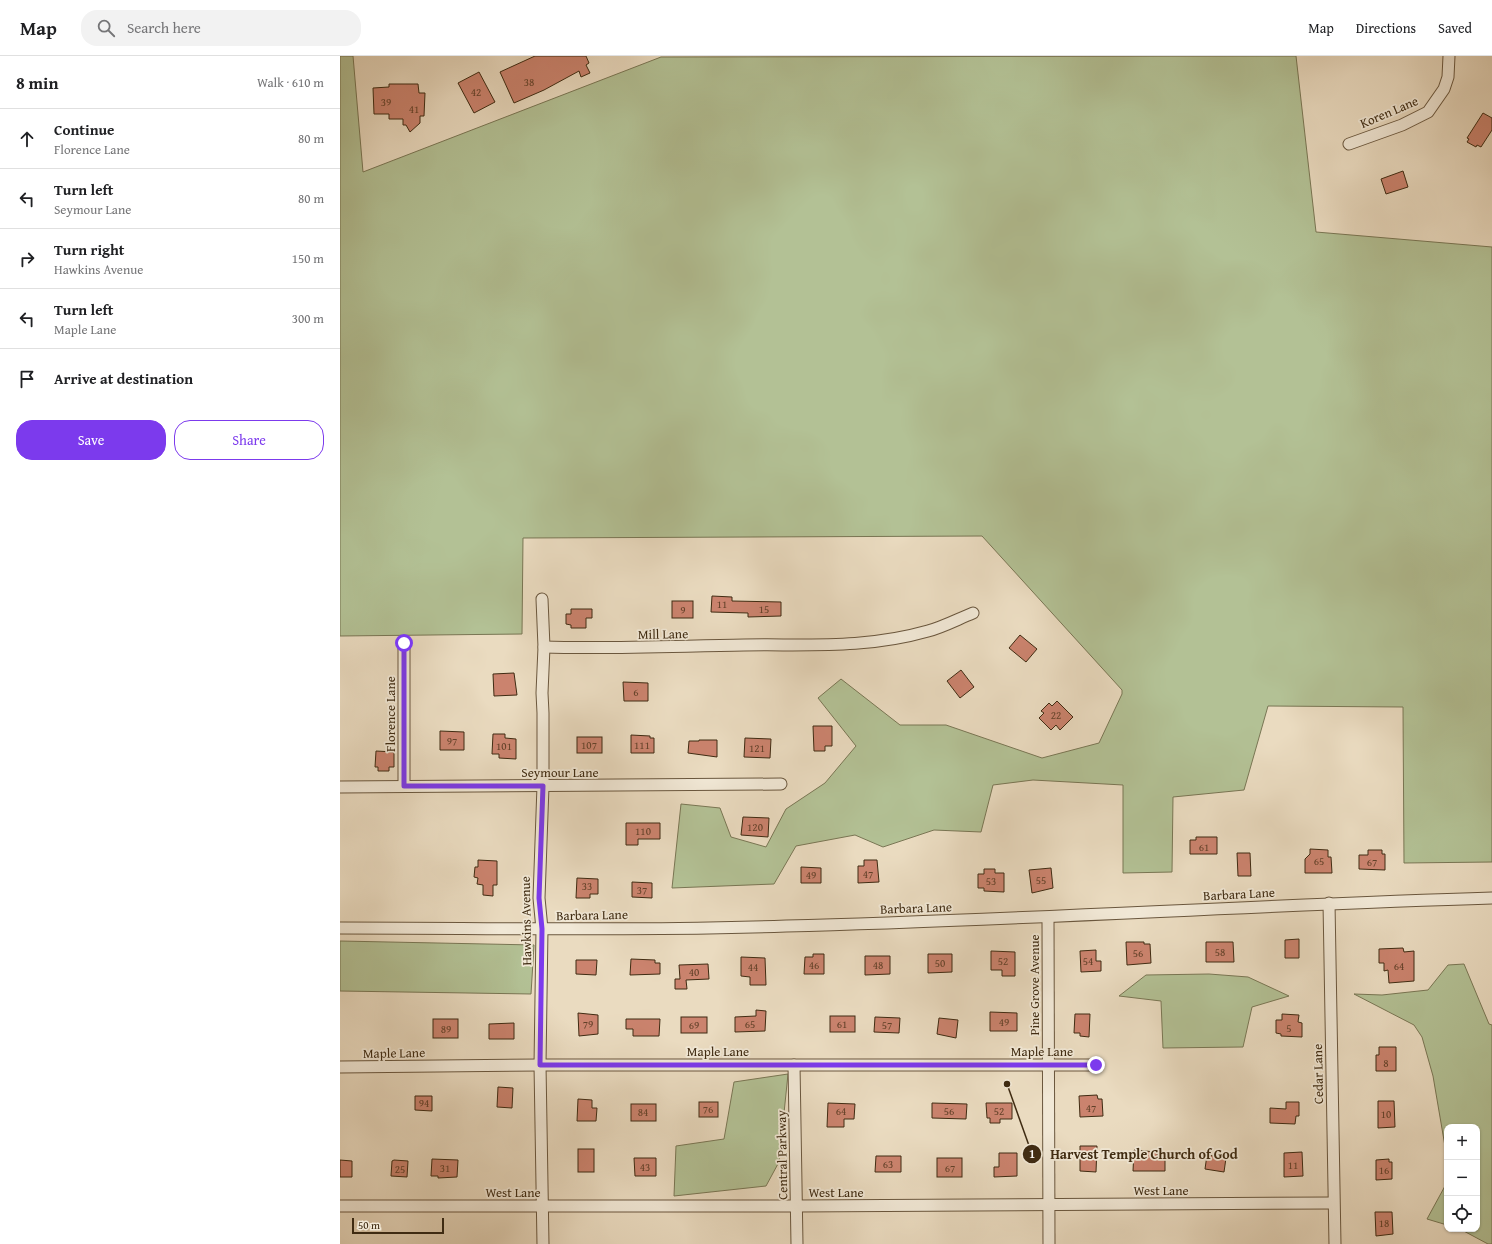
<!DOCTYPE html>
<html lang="en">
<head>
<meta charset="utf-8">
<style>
	body { margin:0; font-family:"Gentium Book Plus",serif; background:#f2f2f2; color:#202124 }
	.controls { position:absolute; right:12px; bottom:12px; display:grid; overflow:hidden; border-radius:8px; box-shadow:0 1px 3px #0004 }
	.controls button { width:36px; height:36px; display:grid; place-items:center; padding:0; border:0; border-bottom:1px solid #e0e0e0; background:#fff; color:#202124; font:20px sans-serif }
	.scale { position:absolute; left:12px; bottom:10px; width:92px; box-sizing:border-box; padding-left:4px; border:2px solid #3f2b12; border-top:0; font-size:11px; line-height:14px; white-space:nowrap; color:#3f2b12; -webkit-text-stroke:3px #f1e8d6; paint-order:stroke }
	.stop { position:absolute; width:12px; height:12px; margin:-9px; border:3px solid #7c3aed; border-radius:50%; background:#fff }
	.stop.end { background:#7c3aed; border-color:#fff; box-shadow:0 1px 4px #0008 }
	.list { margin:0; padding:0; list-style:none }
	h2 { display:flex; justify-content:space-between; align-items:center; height:52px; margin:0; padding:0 16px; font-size:17px }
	h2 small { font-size:13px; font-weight:400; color:#757577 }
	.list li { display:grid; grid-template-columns:26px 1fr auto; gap:12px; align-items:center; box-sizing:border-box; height:60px; padding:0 16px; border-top:1px solid #e0e0e0 }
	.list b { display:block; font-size:15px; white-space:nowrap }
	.list p { margin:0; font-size:13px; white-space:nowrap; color:#757577 }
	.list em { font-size:13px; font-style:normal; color:#757577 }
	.actions { display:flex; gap:8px; padding:12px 16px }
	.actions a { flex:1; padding:9px 0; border:1px solid #7c3aed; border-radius:16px; text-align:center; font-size:14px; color:#7c3aed }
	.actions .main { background:#7c3aed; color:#fff }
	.icon { flex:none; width:22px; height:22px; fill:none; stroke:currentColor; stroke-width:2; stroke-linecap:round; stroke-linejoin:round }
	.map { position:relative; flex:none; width:1152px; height:1188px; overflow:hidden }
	header { display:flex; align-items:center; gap:24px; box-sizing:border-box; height:56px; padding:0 20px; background:#fff; border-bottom:1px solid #e0e0e0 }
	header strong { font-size:19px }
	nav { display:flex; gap:22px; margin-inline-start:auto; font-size:14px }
	.search { width:280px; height:36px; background:#f2f2f2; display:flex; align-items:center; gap:10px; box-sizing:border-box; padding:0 14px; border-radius:16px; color:#757577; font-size:15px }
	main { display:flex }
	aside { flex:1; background:#fff }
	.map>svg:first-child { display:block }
	.green { fill:#b3c195; stroke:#797654 }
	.building { fill:#cb836e; stroke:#3f2b12 }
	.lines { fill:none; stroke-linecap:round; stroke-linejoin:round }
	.street-casing { stroke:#6a573e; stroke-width:13 }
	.street { stroke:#f1e8d6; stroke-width:11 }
	.route { stroke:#7c3aed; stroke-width:5 }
	.labels { text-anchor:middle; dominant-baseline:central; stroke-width:3.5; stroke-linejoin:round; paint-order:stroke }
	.number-label { font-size:11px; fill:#624129 }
	.street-label { font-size:13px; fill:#3f2b12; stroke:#f1e8d6 }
	.leader { fill:none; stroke:#3f2b12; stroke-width:1.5 }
	.callout-dot { fill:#3f2b12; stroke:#f1e8d6; stroke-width:1.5 }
	.mark-label { font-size:12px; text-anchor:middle; font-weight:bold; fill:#fff }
	.callout-label { font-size:14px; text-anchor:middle; font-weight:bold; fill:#3f2b12; stroke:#f1e8d6; stroke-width:3.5; stroke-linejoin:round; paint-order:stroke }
</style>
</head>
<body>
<header>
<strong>Map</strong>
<div class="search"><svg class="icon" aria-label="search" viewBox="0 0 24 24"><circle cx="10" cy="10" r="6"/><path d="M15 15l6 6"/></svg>Search here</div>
<nav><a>Map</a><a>Directions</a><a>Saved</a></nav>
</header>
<main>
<aside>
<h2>8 min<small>Walk · 610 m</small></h2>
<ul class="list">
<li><svg class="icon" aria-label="ahead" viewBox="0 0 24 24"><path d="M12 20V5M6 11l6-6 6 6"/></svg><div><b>Continue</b><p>Florence Lane</p></div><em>80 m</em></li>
<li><svg class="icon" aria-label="left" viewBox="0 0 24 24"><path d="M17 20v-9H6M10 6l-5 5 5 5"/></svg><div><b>Turn left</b><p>Seymour Lane</p></div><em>80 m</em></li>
<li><svg class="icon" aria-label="right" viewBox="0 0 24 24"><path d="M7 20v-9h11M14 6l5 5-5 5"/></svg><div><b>Turn right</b><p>Hawkins Avenue</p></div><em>150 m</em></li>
<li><svg class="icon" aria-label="left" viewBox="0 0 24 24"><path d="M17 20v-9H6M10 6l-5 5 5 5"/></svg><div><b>Turn left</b><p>Maple Lane</p></div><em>300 m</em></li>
<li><svg class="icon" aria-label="arrive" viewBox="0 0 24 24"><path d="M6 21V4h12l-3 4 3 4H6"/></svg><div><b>Arrive at destination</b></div></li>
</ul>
<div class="actions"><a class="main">Save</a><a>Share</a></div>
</aside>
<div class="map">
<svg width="1152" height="1188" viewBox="0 0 1152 1188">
	<rect width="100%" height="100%" fill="#eadbc0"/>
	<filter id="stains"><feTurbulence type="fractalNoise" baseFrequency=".005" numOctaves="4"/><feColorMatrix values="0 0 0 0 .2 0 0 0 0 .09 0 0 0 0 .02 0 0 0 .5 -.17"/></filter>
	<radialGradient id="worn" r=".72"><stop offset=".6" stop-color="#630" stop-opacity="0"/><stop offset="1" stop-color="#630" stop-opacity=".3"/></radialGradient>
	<g class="green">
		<polygon points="0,0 13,0 23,116 321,1 956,0 976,176 1152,191 1152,806 1064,807 1063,651 928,650 904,734 833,741 832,816 783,817 783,729 693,724 653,729 641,776 594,774 543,791 515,779 456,790 434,828 332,832 341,748 380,752 391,781 426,791 446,753 485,727 516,690 478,642 501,623 560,669 606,669 702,702 759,687 782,638 782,634 642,480 183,482 182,578 0,580"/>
		<polygon points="0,885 194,889 191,938 0,935"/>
		<polygon points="1124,908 1149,968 1152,969 1152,1188 1148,1188 1120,1173 1137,1173 1137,1071 1107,1071 1107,1102 1093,1020 1082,981 1074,969 1014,938 1042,939 1088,934 1108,909"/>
		<polygon points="869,918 908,921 949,940 912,951 903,991 823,992 821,945 779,940 806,919"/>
		<polygon points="448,1018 439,1106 426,1130 334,1140 336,1090 384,1083 394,1026"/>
		<polygon points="1107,1113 1107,1169 1087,1163 1105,1130"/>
	</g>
	<g class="building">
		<polygon points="195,0 246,0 249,7 246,9 250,17 241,21 239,15 204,34 174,47 160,16"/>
		<polygon points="139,16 155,46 134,57 118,27"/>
		<polygon points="49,28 78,28 79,37 85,37 84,60 80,60 80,67 70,76 66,69 63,69 63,63 49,63 49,58 34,58 33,32 49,31"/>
		<polygon points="1143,57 1152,62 1152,74 1141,91 1137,89 1136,91 1127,86 1129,83 1127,82"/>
		<polygon points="1063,115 1068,131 1046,138 1041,123"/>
		<polygon points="372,540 392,541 392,545 441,546 441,560 408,561 408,557 371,556"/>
		<rect x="332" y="545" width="21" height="17"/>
		<polygon points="231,553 252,553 252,562 246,562 246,572 231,572 231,569 226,568 226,558 231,558"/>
		<polygon points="680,579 697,593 686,606 669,592"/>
		<polygon points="621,614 634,631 620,642 607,625"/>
		<polygon points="174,617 177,639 154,640 153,618"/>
		<polygon points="283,626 308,627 308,645 284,645"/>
		<polygon points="717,645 733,661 720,674 716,669 711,674 699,662 704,657 701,655 709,647 712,650"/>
		<polygon points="473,670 492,670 492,690 485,690 485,695 474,695"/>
		<polygon points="100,675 124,676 124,694 100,694"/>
		<polygon points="153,678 165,678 165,682 176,683 176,703 159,702 159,698 152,698"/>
		<polygon points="291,679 310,680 310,682 314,682 314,697 291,697"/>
		<rect x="237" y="681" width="25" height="16"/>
		<polygon points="405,682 431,683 430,702 404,701"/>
		<polygon points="359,684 377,684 377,701 348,697 349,685 359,685"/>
		<polygon points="36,695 54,696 54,711 49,711 49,715 38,715 38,711 35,711"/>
		<polygon points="403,761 429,762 428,781 401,779"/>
		<polygon points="286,767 320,767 320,783 298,783 298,789 286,789"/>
		<polygon points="856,781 877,781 877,798 850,798 850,784 856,784"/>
		<polygon points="970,793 988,794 988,801 991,801 992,817 965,817 965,803 970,798"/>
		<polygon points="1028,794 1042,794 1042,798 1045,798 1045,814 1019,813 1019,799 1028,799"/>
		<polygon points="897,797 910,797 911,820 898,820"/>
		<polygon points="138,804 157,805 157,829 153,829 153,840 143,839 143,829 137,828 138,822 134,821 135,811 138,811"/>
		<polygon points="524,804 537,804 539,826 518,827 518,810 524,810"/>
		<polygon points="461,811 481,812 481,827 461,827"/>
		<polygon points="711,812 713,832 692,837 689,814"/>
		<polygon points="644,813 655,813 655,817 664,817 664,836 644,835 644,832 638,832 638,818 644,818"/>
		<polygon points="237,822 258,823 258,838 250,838 250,842 236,842"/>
		<polygon points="292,826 312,827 312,842 292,841"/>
		<polygon points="959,883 959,902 945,902 945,884"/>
		<polygon points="786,886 804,886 804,888 810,888 811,907 787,909"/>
		<polygon points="866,886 893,886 894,906 866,906"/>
		<polygon points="1063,892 1064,896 1074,895 1074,925 1049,927 1048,914 1044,915 1044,907 1039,907 1039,893"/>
		<polygon points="756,894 756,905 761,905 761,915 741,916 740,895"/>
		<polygon points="651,895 675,896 675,920 662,920 662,914 651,914"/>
		<polygon points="473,898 484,898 484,918 464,918 465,901 473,901"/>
		<polygon points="588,898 612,898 612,916 588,917"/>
		<polygon points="525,900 550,900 550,918 525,919"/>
		<polygon points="401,901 425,902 426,929 410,929 410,921 401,920"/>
		<polygon points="291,903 315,904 315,907 320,907 320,918 290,919"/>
		<polygon points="236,904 257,904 256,919 236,918"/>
		<polygon points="368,908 369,923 346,924 347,933 335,933 335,923 340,923 339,909"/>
		<polygon points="416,954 426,955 425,975 395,976 395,961 416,960"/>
		<polygon points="650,956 677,957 677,975 650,975"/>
		<polygon points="238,957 258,959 258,978 239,980"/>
		<polygon points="735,958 750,958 749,981 740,980 740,977 734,977"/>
		<polygon points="942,958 959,959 958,966 962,967 962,981 941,980 941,978 936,977 936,964 942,964"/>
		<rect x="490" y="960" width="25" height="16"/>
		<rect x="341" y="961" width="26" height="16"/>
		<polygon points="535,961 560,962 559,977 534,976"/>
		<polygon points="599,962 618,964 616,982 597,978"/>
		<rect x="93" y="963" width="25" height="19"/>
		<polygon points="286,963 320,963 319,980 293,980 293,973 286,973"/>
		<polygon points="174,967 174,983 149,983 149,968"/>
		<polygon points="1039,991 1056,991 1056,1015 1036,1015 1036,999 1039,999"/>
		<polygon points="158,1031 173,1032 172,1052 157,1051"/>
		<polygon points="757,1039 758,1043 762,1043 763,1060 740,1061 739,1040"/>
		<polygon points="75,1040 92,1040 92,1055 75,1054"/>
		<polygon points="238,1043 252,1044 252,1052 257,1052 256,1065 237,1065"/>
		<polygon points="1038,1045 1054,1045 1055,1071 1038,1072"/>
		<rect x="359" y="1046" width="19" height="15"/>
		<polygon points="946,1046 959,1046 959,1060 956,1060 955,1068 930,1067 930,1052 946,1053"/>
		<polygon points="488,1047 515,1048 514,1063 504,1063 504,1071 487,1071"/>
		<polygon points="592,1047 627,1048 626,1063 592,1062"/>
		<polygon points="646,1047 672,1047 672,1063 660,1063 660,1067 650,1067 650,1062 647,1062"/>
		<rect x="291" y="1048" width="25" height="17"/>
		<polygon points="740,1090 757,1090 756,1116 740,1115"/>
		<rect x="238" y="1093" width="16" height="23"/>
		<polygon points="794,1094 816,1096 818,1100 825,1100 825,1115 793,1115"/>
		<polygon points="962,1096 963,1120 944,1121 944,1097"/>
		<polygon points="659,1097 677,1097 677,1120 654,1121 654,1111 659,1111"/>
		<polygon points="867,1099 886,1102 884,1116 865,1113"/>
		<polygon points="536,1100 561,1100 561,1116 535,1116"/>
		<polygon points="294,1102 316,1102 316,1120 295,1120"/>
		<rect x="597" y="1102" width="25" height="19"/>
		<polygon points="92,1103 118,1104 117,1121 98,1122 98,1120 91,1120"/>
		<polygon points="1049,1103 1049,1106 1052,1106 1052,1123 1036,1124 1036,1104"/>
		<polygon points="0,1104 12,1105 12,1121 0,1121"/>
		<polygon points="54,1104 68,1105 67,1121 51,1120 52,1105"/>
		<polygon points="1035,1156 1052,1156 1053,1178 1036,1180"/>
	</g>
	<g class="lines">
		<g class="street-casing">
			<g id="street">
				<polyline points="1009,88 1062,69 1088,56 1104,33 1108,21 1109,0"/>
				<polyline points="202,543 204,591 202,637 203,657 203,730 199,842 202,873 200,1009 203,1188"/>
				<polyline points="64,587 64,730"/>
				<path d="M204,591C271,593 337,590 404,589C468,588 525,593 588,575C603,571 618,563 633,557"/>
				<polyline points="0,731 441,728"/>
				<polyline points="989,847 995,1188"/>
				<polyline points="708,862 709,1188"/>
				<path d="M0,872C149,872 297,875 446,870C681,864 917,849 1152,842"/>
				<polyline points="454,1009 457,1188"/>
				<polyline points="0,1011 200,1009 756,1009"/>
				<polyline points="0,1150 457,1150 993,1147"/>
			</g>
		</g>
		<use href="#street" class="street"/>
	</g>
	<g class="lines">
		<polyline class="route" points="64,587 64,730 203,730 199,842 202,873 200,1009 756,1009"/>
	</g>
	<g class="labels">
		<g class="number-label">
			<text x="189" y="26">38</text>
			<text x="136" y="36">42</text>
			<text x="46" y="46">39</text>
			<text x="74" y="53">41</text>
			<text x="382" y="548">11</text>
			<text x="424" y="553">15</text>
			<text x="343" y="554">9</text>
			<text x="296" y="636">6</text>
			<text x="716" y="659">22</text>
			<text x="112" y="685">97</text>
			<text x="249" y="689">107</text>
			<text x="302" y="689">111</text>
			<text x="164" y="690">101</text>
			<text x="417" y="692">121</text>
			<text x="415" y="771">120</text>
			<text x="303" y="775">110</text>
			<text x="864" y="791">61</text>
			<text x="979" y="805">65</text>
			<text x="1032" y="806">67</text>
			<text x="528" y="818">47</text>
			<text x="471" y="819">49</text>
			<text x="701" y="824">55</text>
			<text x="651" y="825">53</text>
			<text x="247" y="830">33</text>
			<text x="302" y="834">37</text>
			<text x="880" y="896">58</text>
			<text x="798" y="897">56</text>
			<text x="663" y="905">52</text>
			<text x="748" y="905">54</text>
			<text x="600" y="907">50</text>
			<text x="474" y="909">46</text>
			<text x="538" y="909">48</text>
			<text x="1059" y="910">64</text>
			<text x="413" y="911">44</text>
			<text x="354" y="916">40</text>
			<text x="664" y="966">49</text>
			<text x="248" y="968">79</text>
			<text x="410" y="968">65</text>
			<text x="502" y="968">61</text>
			<text x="354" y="969">69</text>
			<text x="547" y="969">57</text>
			<text x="949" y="972">5</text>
			<text x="106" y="973">89</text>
			<text x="1046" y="1007">8</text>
			<text x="84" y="1047">94</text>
			<text x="751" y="1052">47</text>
			<text x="368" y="1053">76</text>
			<text x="501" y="1055">64</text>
			<text x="609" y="1055">56</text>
			<text x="659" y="1055">52</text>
			<text x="303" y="1056">84</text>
			<text x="1046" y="1058">10</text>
			<text x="548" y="1108">63</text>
			<text x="953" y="1109">11</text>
			<text x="305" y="1111">43</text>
			<text x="105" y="1112">31</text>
			<text x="610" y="1112">67</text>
			<text x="60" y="1113">25</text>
			<text x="1044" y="1114">16</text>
			<text x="1044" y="1167">18</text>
		</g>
		<g class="street-label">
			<text transform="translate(1049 56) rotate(-23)">Koren Lane</text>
			<text transform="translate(323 578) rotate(-1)">Mill Lane</text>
			<text transform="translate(50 658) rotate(-90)">Florence Lane</text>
			<text x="220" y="716">Seymour Lane</text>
			<text transform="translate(899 838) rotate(-3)">Barbara Lane</text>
			<text transform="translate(576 852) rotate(-2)">Barbara Lane</text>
			<text transform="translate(252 859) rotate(-1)">Barbara Lane</text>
			<text transform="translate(186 865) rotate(-91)">Hawkins Avenue</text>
			<text transform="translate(694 929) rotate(-90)">Pine Grove Avenue</text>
			<text x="378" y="995">Maple Lane</text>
			<text x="702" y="995">Maple Lane</text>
			<text transform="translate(54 997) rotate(-1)">Maple Lane</text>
			<text transform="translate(978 1018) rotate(-91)">Cedar Lane</text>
			<text transform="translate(442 1099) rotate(-91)">Central Parkway</text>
			<text x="821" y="1134">West Lane</text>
			<text x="173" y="1136">West Lane</text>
			<text x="496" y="1136">West Lane</text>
		</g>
	</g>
	<path class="leader" d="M667 1028L692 1098"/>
	<g class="callout-dot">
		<circle cx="667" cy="1028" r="4"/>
		<circle cx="692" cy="1098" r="10"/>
	</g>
	<g class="mark-label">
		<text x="692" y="1102">1</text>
	</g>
	<g class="callout-label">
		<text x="804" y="1103">Harvest Temple Church of God</text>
	</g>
	<rect width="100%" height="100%" filter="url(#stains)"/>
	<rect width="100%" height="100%" fill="url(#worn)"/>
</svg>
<div class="controls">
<button>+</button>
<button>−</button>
<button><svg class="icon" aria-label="locate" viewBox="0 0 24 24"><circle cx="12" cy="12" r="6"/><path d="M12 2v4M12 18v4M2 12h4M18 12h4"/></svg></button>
</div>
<div class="scale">50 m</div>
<div class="stop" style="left:64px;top:587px"></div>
<div class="stop end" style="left:756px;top:1009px"></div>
</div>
</main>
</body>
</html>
